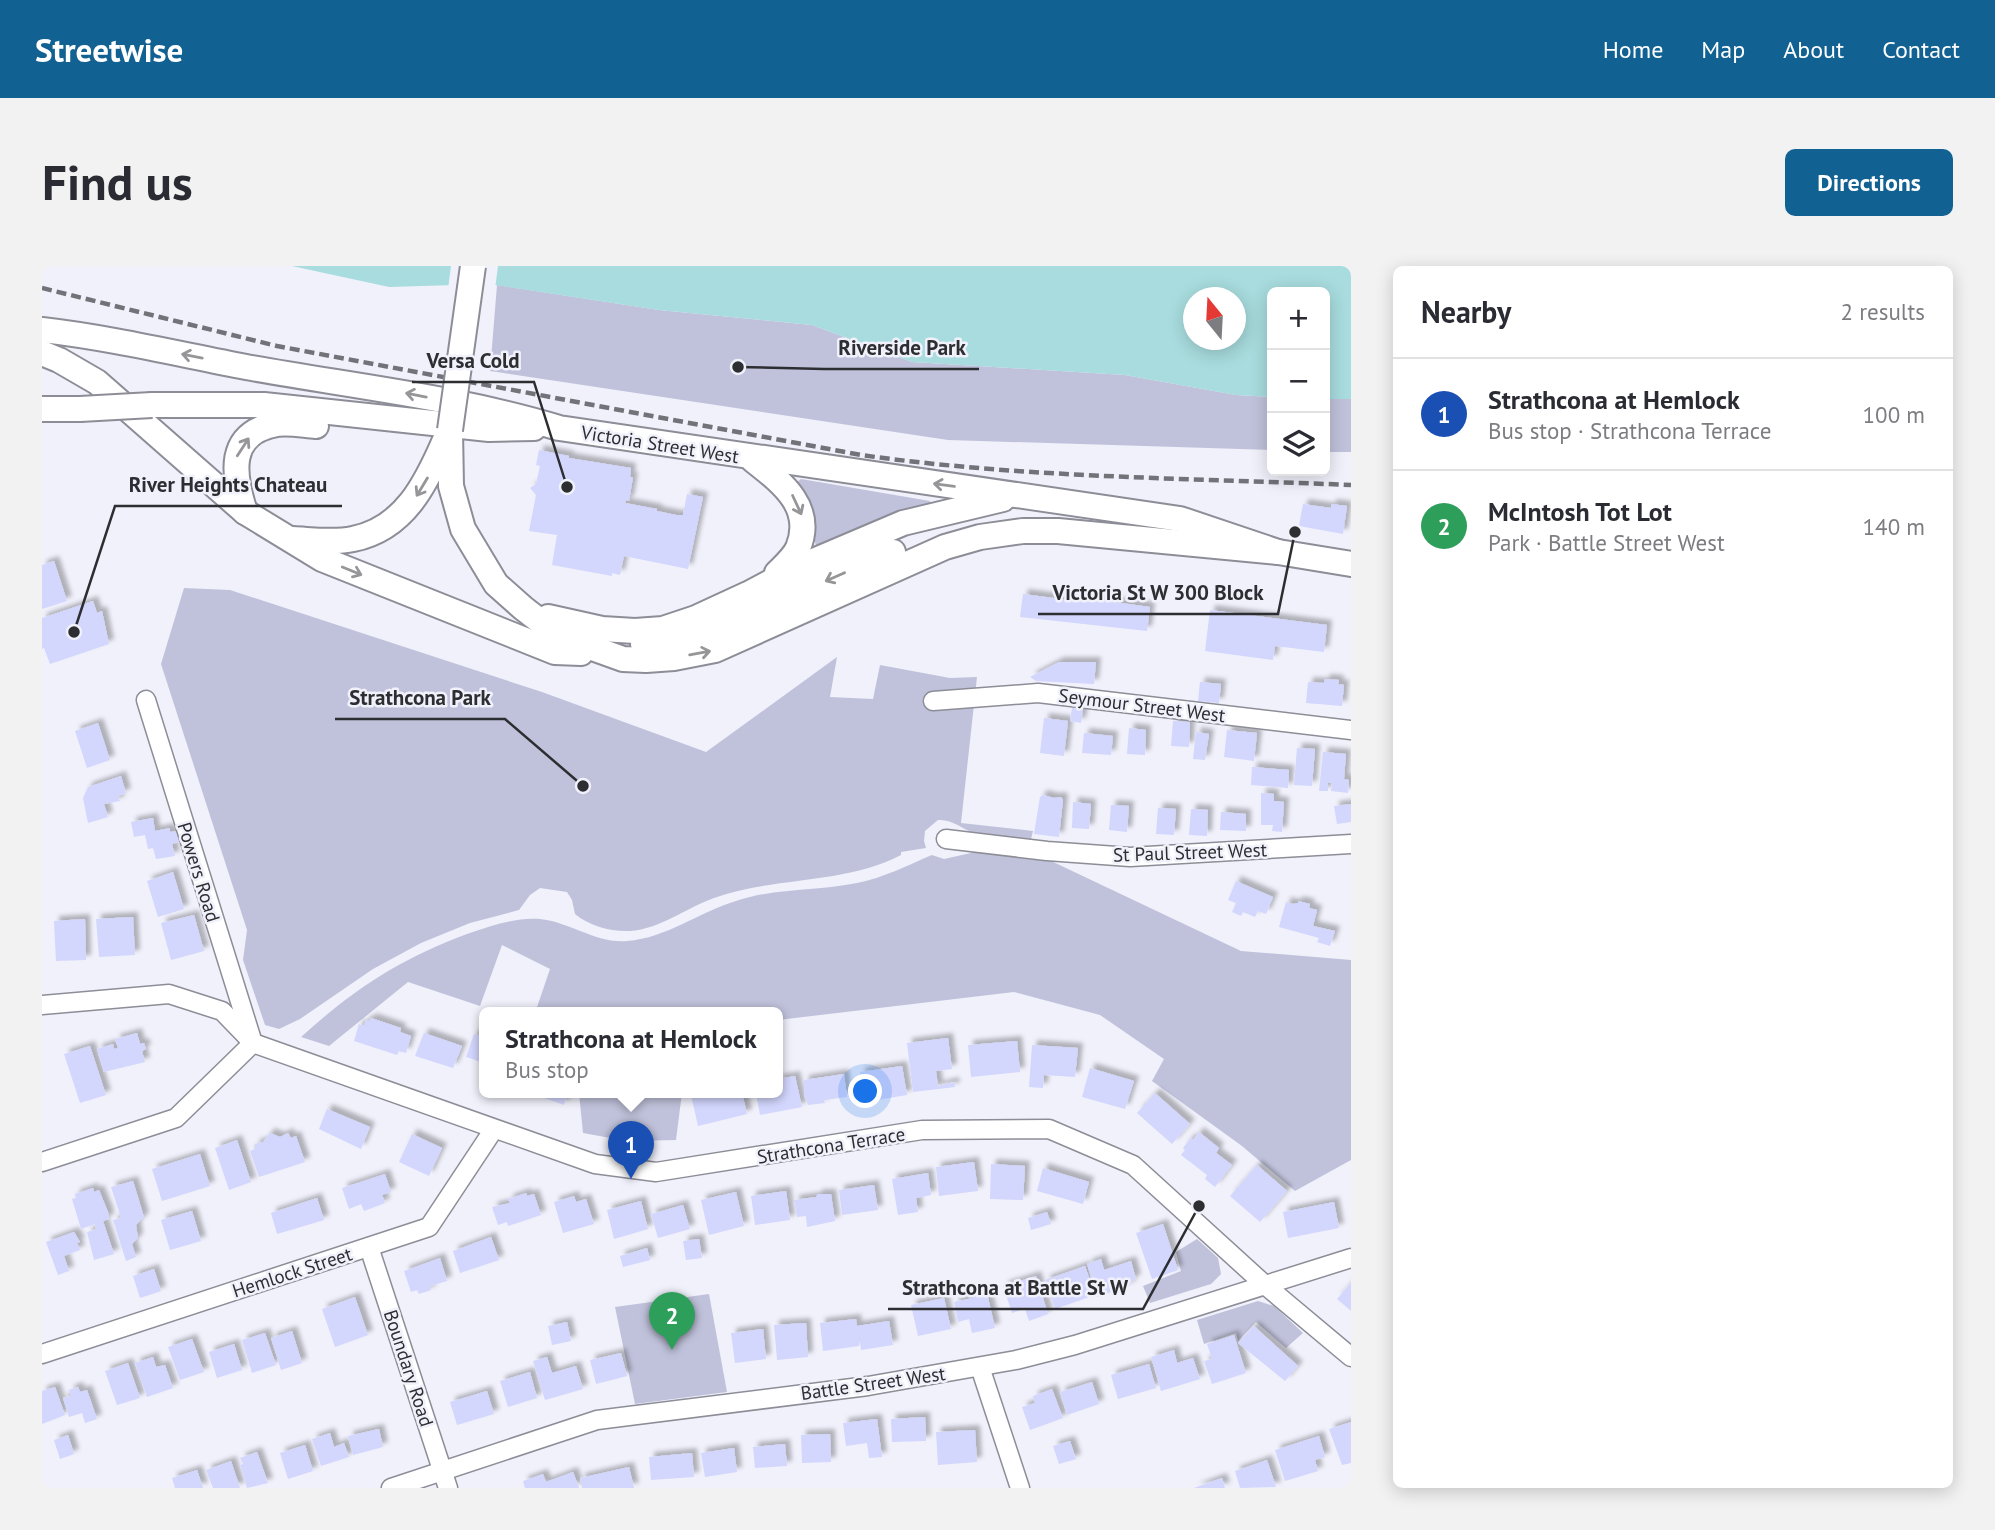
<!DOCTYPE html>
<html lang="en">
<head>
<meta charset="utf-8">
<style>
	body { margin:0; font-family:"PT Sans",sans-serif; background:#f2f2f3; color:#2b2b33 }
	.controls { position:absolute; right:21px; top:21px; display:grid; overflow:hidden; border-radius:10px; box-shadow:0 4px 18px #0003 }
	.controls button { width:63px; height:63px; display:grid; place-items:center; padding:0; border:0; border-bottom:2px solid #e1e1e2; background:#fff; color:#2b2b33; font:35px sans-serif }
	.compass { position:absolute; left:1141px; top:21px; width:63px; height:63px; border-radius:50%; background:#fff; box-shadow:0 4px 18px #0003; rotate:342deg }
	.you { position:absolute; left:824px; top:826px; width:24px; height:24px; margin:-18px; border:5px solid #fff; border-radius:50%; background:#1a73e8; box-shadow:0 0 0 10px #1a73e833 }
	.badge { display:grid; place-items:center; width:46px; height:46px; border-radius:50%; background:#116193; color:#fff; font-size:23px; font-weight:700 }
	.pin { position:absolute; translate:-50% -58px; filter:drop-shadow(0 2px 4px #0008) }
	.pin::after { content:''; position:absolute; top:37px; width:24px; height:21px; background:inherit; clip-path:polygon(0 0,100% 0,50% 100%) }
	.popup { position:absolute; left:437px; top:741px; width:304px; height:91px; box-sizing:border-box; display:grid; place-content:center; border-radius:10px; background:#fff; filter:drop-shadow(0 2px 5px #0005); font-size:23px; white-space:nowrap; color:#7c7c81 }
	.popup b { font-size:26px; color:#2b2b33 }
	.popup::after { content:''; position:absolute; left:50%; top:100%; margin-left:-14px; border:14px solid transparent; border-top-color:#fff }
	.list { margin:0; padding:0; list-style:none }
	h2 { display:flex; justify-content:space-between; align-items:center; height:91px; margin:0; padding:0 28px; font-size:30px }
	h2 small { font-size:23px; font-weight:400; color:#7c7c81 }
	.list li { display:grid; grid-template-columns:46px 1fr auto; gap:21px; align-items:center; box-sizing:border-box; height:112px; padding:0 28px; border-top:2px solid #e1e1e2 }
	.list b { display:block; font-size:26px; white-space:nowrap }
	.list p { margin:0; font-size:23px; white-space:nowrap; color:#7c7c81 }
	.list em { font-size:23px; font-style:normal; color:#7c7c81 }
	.icon { flex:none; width:38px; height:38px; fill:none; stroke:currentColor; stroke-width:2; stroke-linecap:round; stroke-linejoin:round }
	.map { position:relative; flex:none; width:1309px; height:1222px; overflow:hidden; border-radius:10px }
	header { display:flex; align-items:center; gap:42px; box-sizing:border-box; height:98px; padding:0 35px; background:#116193; color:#fff }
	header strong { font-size:33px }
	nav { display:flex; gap:38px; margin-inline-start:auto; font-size:24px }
	.intro { display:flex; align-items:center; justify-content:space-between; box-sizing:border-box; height:168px; padding:0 42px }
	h1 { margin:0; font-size:49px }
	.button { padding:18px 32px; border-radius:10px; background:#116193; color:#fff; font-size:24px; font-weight:700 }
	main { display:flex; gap:42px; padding:0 42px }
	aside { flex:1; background:#fff; border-radius:10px; box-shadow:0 4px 18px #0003 }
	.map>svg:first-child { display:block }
	.green { fill:#c0c2db }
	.water { fill:#a8dcde; fill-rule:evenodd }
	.pier { fill:#f0f1fb }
	.building { fill:#d3d6fd; filter:url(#shadow) }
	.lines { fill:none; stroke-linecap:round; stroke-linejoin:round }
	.minor-casing { stroke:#8c8d97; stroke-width:21 }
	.secondary-casing { stroke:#8c8d97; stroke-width:28 }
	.minor { stroke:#fff; stroke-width:18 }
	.secondary { stroke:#fff; stroke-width:24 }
	.rail { stroke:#727379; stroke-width:4.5; stroke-dasharray:10 5; stroke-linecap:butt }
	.secondary-bridge-casing { stroke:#8c8d97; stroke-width:28; stroke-linecap:butt }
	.secondary-bridge { stroke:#fff; stroke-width:24 }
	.oneway { stroke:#969698 }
	.labels { text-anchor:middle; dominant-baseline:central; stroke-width:5; stroke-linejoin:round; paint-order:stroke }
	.street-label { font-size:19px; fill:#2d2e31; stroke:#f0f1fb }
	.leader { fill:none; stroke:#2d2e31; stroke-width:2.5 }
	.callout-dot { fill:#2d2e31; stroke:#f0f1fb; stroke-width:2.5 }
	.callout-label { font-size:21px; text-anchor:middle; font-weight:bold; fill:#2d2e31; stroke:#f0f1fb; stroke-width:5; stroke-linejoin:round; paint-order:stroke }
</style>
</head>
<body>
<header>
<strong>Streetwise</strong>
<nav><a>Home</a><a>Map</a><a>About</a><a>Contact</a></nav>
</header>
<div class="intro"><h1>Find us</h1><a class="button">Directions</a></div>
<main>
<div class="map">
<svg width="1309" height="1222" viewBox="0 0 1309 1222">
	<defs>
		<filter id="shadow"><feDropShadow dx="5" dy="-5" stdDeviation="2" flood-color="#0004"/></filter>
	</defs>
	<rect width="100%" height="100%" fill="#f0f1fb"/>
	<g class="green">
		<polygon points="455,19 617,44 770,59 870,96 1083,109 1194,129 1230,131 1230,184 906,174 448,105"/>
		<rect x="1283" y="133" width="26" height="53"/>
		<polygon points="759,213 888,235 887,241 776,286 771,270 768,237 755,216"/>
		<path d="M142,322L188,324L500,426L664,486L795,391L788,431L831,433L838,399L908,412L935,411L919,557L991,565L989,573C971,571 950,572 933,567C919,563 911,553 896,554L883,565L882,575L884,582L859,586V589C801,619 734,610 672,632C644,642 618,663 588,665C570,666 547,660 533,648L530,634L525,626L498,622L488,629L477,644L428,657L379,677L331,703L258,753L237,763L223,759L201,694L205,664L119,398Z"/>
		<path d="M947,583L988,585L1199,685L1309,694V894L1253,925L1200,880L1110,815L1122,793L1058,749L972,726L736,754V747H493L508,703L460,679L438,740L366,716L287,780L259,771C312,723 358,693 425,668C448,660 474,651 498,653C528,656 555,678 585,675C625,672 657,646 694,635C733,622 775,625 815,617C841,612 866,599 890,589L902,593Z"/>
		<polygon points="537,827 640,827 634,874 585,875 541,867"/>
		<polygon points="1155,973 1176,992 1179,1008 1169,1018 1108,1037 1101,1020 1139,1005 1134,986"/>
		<polygon points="667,1028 685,1126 593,1138 573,1041"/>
		<polygon points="1216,1035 1232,1040 1261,1067 1244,1082 1214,1056 1196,1075 1194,1067 1162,1078 1155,1054"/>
	</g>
	<path class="water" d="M250,0H1309V133H1283V26H1230V131L1194,129L1083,109L870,96L770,59L617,44L446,18L347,21ZM1152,32H1194V74H1152Z"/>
	<polygon class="pier" points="409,0 456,0 453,23 406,23"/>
	<g class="building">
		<polygon points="497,184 527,190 527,192 589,202 588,211 591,211 587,235 584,234 583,237 615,243 615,245 634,249 641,249 645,228 661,231 646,303 582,290 578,309 570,307 570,310 510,299 515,269 487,265 494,229 488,222 494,218 498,200 494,199"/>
		<polygon points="1261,238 1289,242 1289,238 1305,240 1301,268 1257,260"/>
		<polygon points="12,295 25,335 0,343 0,299"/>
		<polygon points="981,328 1042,336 1043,332 1108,341 1105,365 978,351"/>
		<polygon points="51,335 55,347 60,345 67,378 8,398 2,382 0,383 0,352"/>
		<polygon points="1168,344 1285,359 1282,386 1233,380 1231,394 1163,385"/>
		<polygon points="1017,396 1054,396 1052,418 994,415 988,411"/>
		<polygon points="1283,413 1297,414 1296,418 1302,419 1300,440 1264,437 1266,416 1282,417"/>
		<polygon points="1158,416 1179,418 1177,437 1156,435"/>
		<polygon points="1030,442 1041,443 1039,457 1028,455"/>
		<polygon points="1002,452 1026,455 1022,490 998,487"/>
		<polygon points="1131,455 1148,456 1147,481 1129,480"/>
		<polygon points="56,457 68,494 45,502 33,465"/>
		<polygon points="1087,462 1104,464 1103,489 1085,488"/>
		<polygon points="1185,464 1215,467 1212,495 1182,491"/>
		<polygon points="1154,466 1167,468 1163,494 1151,493"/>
		<polygon points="1042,467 1071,470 1069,489 1040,487"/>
		<polygon points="1255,482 1273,483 1270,520 1252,519"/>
		<polygon points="1281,486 1304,488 1302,513 1307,514 1306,527 1289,525 1290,517 1286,517 1286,525 1277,525"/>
		<polygon points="1210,501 1247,504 1246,522 1209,519"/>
		<polygon points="79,510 84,527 76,530 78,535 62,538 66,551 46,557 41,532 46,521"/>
		<polygon points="1219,527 1232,528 1232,535 1242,536 1240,566 1230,565 1231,559 1219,559"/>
		<polygon points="1001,529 1012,532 1019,531 1021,534 1017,571 992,568 998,531"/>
		<polygon points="1031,536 1049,538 1047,563 1030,562"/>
		<polygon points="1309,538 1309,556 1295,558 1292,540"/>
		<polygon points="1069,539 1087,540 1085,566 1067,564"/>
		<polygon points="1116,542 1134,543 1132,569 1114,568"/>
		<polygon points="1149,543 1166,544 1165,570 1147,569"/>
		<polygon points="1179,546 1204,548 1204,565 1178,564"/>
		<polygon points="111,552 113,565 128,562 128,566 135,565 137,576 130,578 133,590 114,593 111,582 106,583 103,569 92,571 89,556"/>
		<polygon points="131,606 142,643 116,651 105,615"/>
		<polygon points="1194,615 1231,631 1224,648 1216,645 1213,651 1201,646 1199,650 1190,646 1194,637 1186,634"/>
		<polygon points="1256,635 1268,638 1267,642 1275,644 1271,660 1293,665 1288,680 1275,676 1277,672 1237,661 1244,636 1251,638 1256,637"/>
		<polygon points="152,649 162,685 129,694 119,657"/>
		<polygon points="91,651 93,689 57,691 54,653"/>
		<polygon points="43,653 44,694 14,695 12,655"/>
		<polygon points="329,752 359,762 358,766 369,770 364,787 357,785 355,789 312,775 317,758 322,760 324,754 328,755"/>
		<polygon points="95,767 98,778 102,777 104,783 100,785 103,796 62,806 55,783 71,778 72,783 76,782 73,773"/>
		<polygon points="382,767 420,780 411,802 373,790"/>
		<polygon points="432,768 442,771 442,797 424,791"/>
		<polygon points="906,772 910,803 894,805 896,820 912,816 913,821 871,826 865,777"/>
		<polygon points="975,775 978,806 929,811 926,779"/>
		<polygon points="990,779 1036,782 1033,811 1002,809 1001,822 987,821"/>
		<polygon points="48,780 64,829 38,837 22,788"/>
		<polygon points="860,800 865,829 823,836 818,806"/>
		<polygon points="1048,802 1092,815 1083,843 1040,831"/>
		<polygon points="802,808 805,831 782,834 783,837 766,839 762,829 762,814"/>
		<polygon points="753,810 760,841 718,849 714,827 736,827 736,813"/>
		<polygon points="488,827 525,827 522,839"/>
		<polygon points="658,827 700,827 705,848 656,860 649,829"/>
		<polygon points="1113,827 1148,858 1130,878 1095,847"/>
		<polygon points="285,843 328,861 319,883 277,863"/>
		<polygon points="1157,866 1177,882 1174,887 1190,899 1173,921 1163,913 1165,909 1139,889 1143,884 1141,882 1149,872 1151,874"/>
		<polygon points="228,867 238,871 246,867 249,872 254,870 263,896 217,911 208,885 213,883 213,878 221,876"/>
		<polygon points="370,868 400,882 387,910 357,896"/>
		<polygon points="195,874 209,916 187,924 173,882"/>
		<polygon points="158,888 168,920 120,935 110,903"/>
		<polygon points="932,896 936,925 897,930 894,901"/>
		<polygon points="949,898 983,900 981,934 948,933"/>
		<polygon points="1215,899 1245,925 1218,956 1188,930"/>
		<polygon points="1001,902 1047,916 1041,938 995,925"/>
		<polygon points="886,907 889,929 874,932 876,946 856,949 850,913"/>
		<polygon points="343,908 349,926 340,929 343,937 322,945 319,938 307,943 300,922"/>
		<polygon points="91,915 102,951 94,959 96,972 90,978 94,991 84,995 71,954 79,952 69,921"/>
		<polygon points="832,919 836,944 800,949 797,924"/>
		<polygon points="51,922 52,926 57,924 66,946 67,953 61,955 72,988 52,994 45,966 54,963 53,958 39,963 30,933 34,932 33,928"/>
		<polygon points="744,925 748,954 713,959 709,930"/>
		<polygon points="694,926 702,960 667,969 659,934"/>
		<polygon points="484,927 485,930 492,928 499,949 466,960 465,956 456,959 450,941 468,937 466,933"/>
		<polygon points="776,928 789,928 793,955 765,961 764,950 755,951 752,934 774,931"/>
		<polygon points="532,930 534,936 544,933 552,958 521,967 512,936"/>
		<polygon points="275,932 282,954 235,968 229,947"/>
		<polygon points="599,935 606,963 572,973 565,944"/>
		<polygon points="1292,936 1297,962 1246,972 1241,946"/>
		<polygon points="641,939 648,963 616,972 609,948"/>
		<polygon points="150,945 159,975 128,984 119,954"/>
		<polygon points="1005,946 1009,958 989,964 986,952"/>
		<polygon points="1121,958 1136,1004 1110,1013 1094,967"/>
		<polygon points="32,966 38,976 35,977 38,984 22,990 27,1005 16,1009 4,976"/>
		<polygon points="449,971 457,994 418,1007 411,985"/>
		<polygon points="657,973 660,992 644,994 641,975"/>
		<polygon points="605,982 608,994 581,1001 578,990"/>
		<polygon points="398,992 405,1015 388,1020 389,1024 377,1028 375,1024 369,1026 362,1005"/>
		<polygon points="1059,993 1062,1004 1089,995 1094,1013 1088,1016 1089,1019 1055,1031 1045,998"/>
		<polygon points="1043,1000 1053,1029 1013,1043 1003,1014"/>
		<polygon points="112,1003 119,1025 98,1032 91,1010"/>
		<polygon points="994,1010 1006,1048 987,1055 983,1043 970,1047 961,1020"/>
		<polygon points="1309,1017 1309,1045 1295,1033"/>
		<polygon points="941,1024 945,1027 953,1062 930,1067 927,1053 916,1056 912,1036 931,1032 933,1026"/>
		<polygon points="313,1031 326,1069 293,1081 280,1043"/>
		<polygon points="902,1032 909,1063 876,1070 869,1039"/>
		<polygon points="814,1053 815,1060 847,1055 851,1079 819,1084 817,1069 817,1080 781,1085 778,1057"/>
		<polygon points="525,1056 529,1075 510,1079 506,1060"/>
		<polygon points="764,1057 766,1091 735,1094 732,1059"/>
		<polygon points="1212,1060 1256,1100 1243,1115 1196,1077"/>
		<polygon points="721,1063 724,1093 693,1097 689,1067"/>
		<polygon points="250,1065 260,1097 239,1104 229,1072"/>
		<polygon points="223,1067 234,1099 210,1107 200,1074"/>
		<polygon points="1192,1069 1204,1107 1170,1118 1162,1095 1170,1093 1165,1078"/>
		<polygon points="150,1073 162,1106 138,1114 126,1081"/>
		<polygon points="192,1078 200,1104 175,1112 167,1086"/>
		<polygon points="1132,1084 1135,1097 1151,1092 1158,1113 1119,1125 1109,1091"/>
		<polygon points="579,1087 585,1110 554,1118 548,1094"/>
		<polygon points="111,1091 114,1101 123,1099 131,1122 105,1131 93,1097"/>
		<polygon points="505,1091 510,1107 534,1100 541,1123 503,1134 491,1095"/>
		<polygon points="86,1097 98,1132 75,1139 63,1105"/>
		<polygon points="1107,1098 1114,1122 1076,1133 1069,1109"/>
		<polygon points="488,1106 495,1132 466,1141 458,1115"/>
		<polygon points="1050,1116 1057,1138 1025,1149 1018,1126"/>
		<polygon points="13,1121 23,1149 0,1158 0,1125"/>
		<polygon points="36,1121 38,1126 45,1124 55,1153 43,1157 40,1147 27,1151 21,1132 29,1130 27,1124"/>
		<polygon points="1010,1123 1021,1152 988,1164 980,1141 993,1137 991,1130"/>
		<polygon points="445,1125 452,1148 415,1159 408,1136"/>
		<polygon points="883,1151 884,1175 850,1176 849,1153"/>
		<polygon points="835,1153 840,1191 827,1192 825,1177 804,1180 801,1157"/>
		<polygon points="1309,1156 1309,1197 1300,1199 1287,1163"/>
		<polygon points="337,1163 341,1181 311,1189 306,1170"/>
		<polygon points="933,1164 935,1196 896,1199 894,1166"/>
		<polygon points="288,1167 292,1181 302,1177 307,1191 279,1200 270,1173"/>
		<polygon points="788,1168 789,1196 760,1197 759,1169"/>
		<polygon points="26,1169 32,1188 18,1193 12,1174"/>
		<polygon points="1277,1170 1283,1191 1273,1194 1276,1205 1243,1215 1233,1184"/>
		<polygon points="1028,1175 1034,1193 1017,1198 1011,1180"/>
		<polygon points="743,1178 745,1200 713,1202 711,1181"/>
		<polygon points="263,1179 271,1205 246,1213 238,1187"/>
		<polygon points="692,1182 695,1206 663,1211 659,1187"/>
		<polygon points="215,1186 226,1217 205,1222 198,1199 201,1198 198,1192"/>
		<polygon points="650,1187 652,1211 609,1214 607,1191"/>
		<polygon points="1225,1194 1234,1221 1198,1222 1193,1205"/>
		<polygon points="189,1195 198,1222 171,1222 164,1204"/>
		<polygon points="587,1201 592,1222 540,1222 538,1212"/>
		<polygon points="155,1204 161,1222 133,1222 130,1212"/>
		<polygon points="531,1206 537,1222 483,1222 481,1215 501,1208 504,1216"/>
		<polygon points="1180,1212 1183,1222 1152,1222"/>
	</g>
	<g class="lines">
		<g class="minor-casing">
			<g id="minor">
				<polyline points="104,434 210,774"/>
				<polyline points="891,435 996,427 1309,464"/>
				<polyline points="904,573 1005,585 1088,591 1309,578"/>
				<polyline points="0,739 127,728 180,745 211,777 553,898 614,906 880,864 1007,863 1091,899 1223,1019 1309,1091"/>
				<polyline points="0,896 134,852 211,777"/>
				<polyline points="327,981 406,1222"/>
				<polyline points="0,1088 387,961 452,863"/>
				<polyline points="938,1101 978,1222"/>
				<polyline points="349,1222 555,1154 826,1120 974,1094 1033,1079 1309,992"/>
			</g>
		</g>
		<g class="secondary-casing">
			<g id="secondary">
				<path d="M0,64C69,72 136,88 204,101C309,120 415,131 517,162L1138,253L1236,286"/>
				<polyline points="0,87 17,94 55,116 203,246 280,293 513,386 539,387"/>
				<polyline points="110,139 222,139 447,163 492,162"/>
				<polyline points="0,143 38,143"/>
				<polyline points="408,164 409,220 421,263 454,318 481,342 517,370 581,393 604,394 632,392 673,384 903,281 938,271 981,265 1016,265 1236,286 1309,298"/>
				<path d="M711,194C739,216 773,241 756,282C752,291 742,300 735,307"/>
				<path d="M203,246C191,209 184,167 235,158C247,156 261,159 274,160"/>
				<path d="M251,273C271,274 292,277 311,273C362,263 384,218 403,174"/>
				<polyline points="506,351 560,363 593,365 621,363 654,352 706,328 755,302 861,257 961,233"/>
				<polyline points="601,378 625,376 663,366 851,286"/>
			</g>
		</g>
		<use href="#minor" class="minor"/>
		<use href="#secondary" class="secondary"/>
		<path class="rail" d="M0,22L235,80L819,189C982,212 1145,212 1309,219"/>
		<g class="secondary-bridge-casing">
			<g id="secondary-bridge">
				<polyline points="38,143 110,139"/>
				<polyline points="408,164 431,0"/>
			</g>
		</g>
		<use href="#secondary-bridge" class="secondary-bridge"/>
	</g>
	<defs><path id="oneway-shaft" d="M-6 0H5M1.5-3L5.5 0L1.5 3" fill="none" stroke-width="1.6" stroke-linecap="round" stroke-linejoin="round" transform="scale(1.75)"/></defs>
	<g class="oneway">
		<use href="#oneway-shaft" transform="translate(150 90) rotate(-169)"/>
		<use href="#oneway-shaft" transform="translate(374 129) rotate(-169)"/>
		<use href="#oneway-shaft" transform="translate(201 181) rotate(-57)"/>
		<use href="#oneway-shaft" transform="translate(902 219) rotate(-172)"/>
		<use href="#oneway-shaft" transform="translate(380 221) rotate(121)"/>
		<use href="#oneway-shaft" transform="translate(755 239) rotate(65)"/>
		<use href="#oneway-shaft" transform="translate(310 305) rotate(22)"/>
		<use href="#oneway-shaft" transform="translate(793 311) rotate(156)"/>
		<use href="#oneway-shaft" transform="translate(658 387) rotate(-10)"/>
	</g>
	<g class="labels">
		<g class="street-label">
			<text transform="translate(618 178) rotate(9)">Victoria Street West</text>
			<text transform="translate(1100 439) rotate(7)">Seymour Street West</text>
			<text transform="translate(1148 586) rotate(-2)">St Paul Street West</text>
			<text transform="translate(157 606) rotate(73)">Powers Road</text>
			<text transform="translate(789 879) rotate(-9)">Strathcona Terrace</text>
			<text transform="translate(250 1006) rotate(-18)">Hemlock Street</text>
			<text transform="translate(367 1102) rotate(72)">Boundary Road</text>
			<text transform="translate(831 1117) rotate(-8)">Battle Street West</text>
		</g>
	</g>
	<path class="leader" d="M696 101L782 103H937M525 221L492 116H370M32 366L73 240H300M1253 266L1236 348H996M541 520L463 453H293M1157 940L1101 1043H846"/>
	<g class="callout-dot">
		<circle cx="696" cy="101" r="7"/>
		<circle cx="525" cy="221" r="7"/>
		<circle cx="32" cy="366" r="7"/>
		<circle cx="1253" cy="266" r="7"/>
		<circle cx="541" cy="520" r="7"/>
		<circle cx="1157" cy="940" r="7"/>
	</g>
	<g class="callout-label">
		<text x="860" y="89">Riverside Park</text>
		<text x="431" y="102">Versa Cold</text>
		<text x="186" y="226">River Heights Chateau</text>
		<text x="1116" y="334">Victoria St W 300 Block</text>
		<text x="378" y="439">Strathcona Park</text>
		<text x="973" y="1029">Strathcona at Battle St W</text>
	</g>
</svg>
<div class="controls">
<button>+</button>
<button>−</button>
<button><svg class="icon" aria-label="layers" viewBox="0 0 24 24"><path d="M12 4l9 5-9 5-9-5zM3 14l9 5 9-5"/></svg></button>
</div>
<svg class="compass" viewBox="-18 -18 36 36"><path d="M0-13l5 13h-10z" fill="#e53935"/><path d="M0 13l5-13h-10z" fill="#7c7c81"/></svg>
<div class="you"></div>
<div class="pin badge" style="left:589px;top:913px;background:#1a4fb4">1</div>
<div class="popup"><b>Strathcona at Hemlock</b>Bus stop</div>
<div class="pin badge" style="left:630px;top:1084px;background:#2e9e5b">2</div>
</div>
<aside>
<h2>Nearby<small>2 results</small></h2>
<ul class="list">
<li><span class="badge" style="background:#1a4fb4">1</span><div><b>Strathcona at Hemlock</b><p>Bus stop · Strathcona Terrace</p></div><em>100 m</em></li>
<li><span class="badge" style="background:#2e9e5b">2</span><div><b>McIntosh Tot Lot</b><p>Park · Battle Street West</p></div><em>140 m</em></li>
</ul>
</aside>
</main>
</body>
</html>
